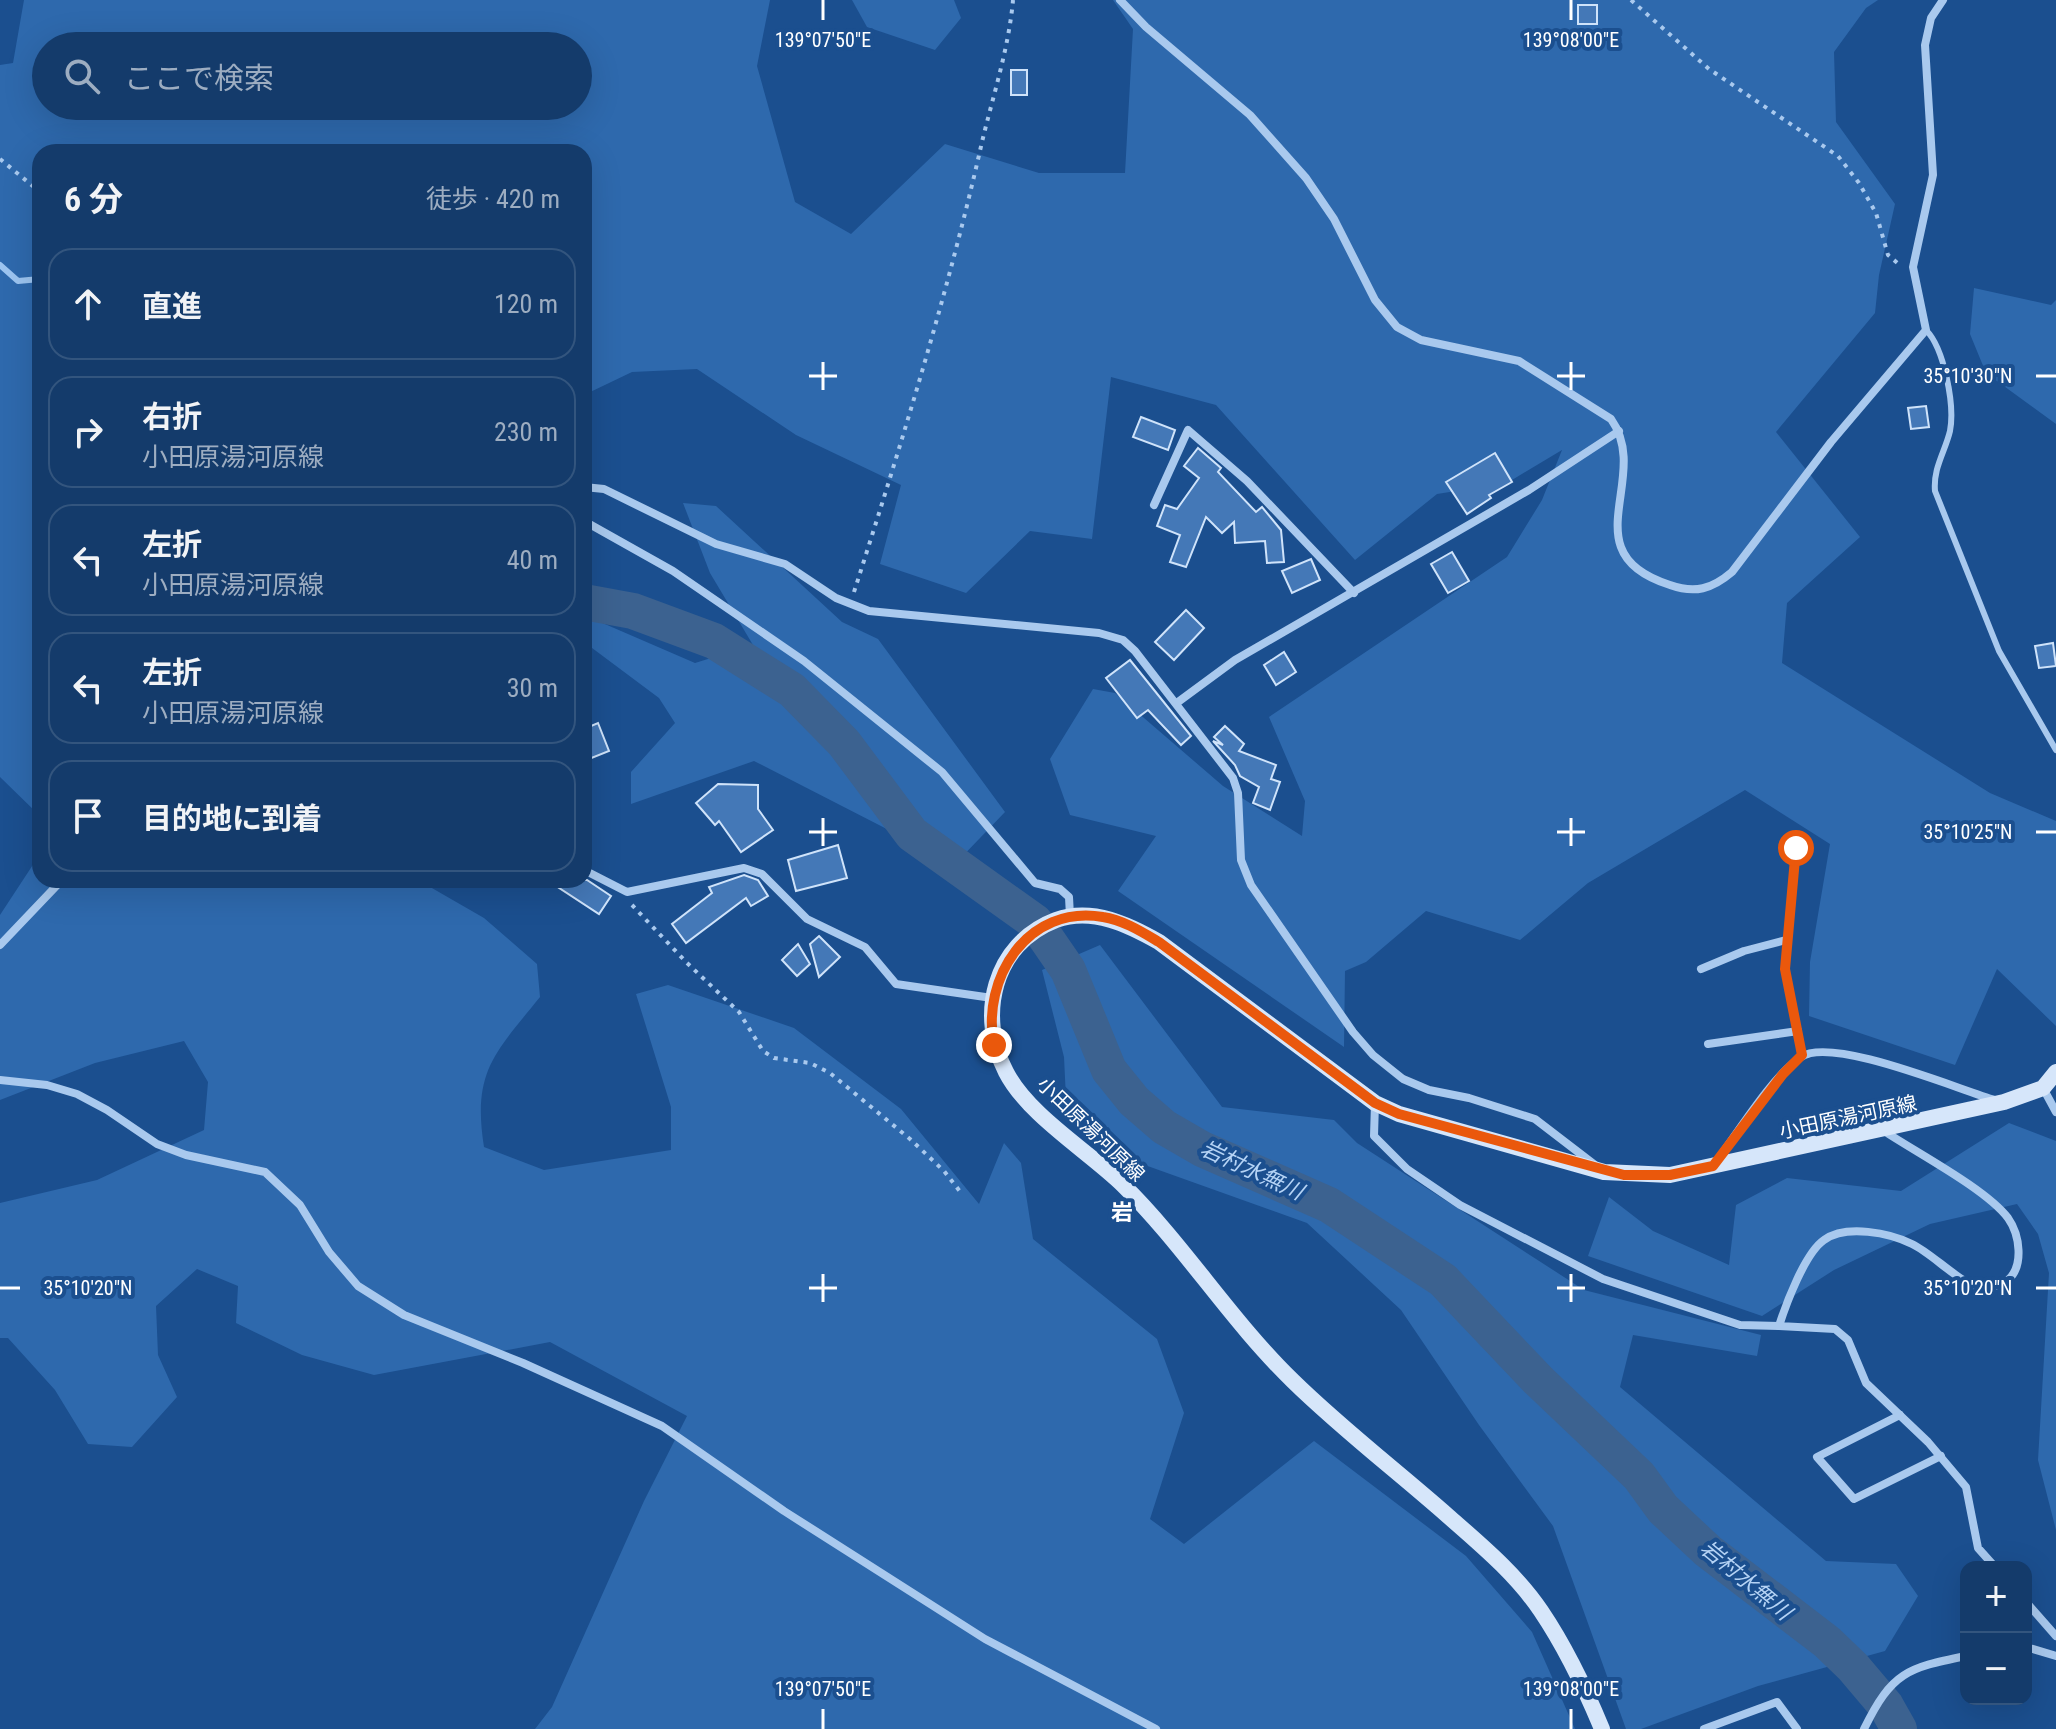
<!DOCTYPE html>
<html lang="ja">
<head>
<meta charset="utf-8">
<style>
	body { margin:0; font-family:"Roboto Condensed","Noto Sans JP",sans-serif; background:#214673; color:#f1f3f6 }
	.controls { position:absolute; right:24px; bottom:24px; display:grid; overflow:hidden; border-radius:16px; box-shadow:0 8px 32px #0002 }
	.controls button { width:72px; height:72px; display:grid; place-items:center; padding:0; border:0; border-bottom:2px solid #33557e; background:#143b6b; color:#f1f3f6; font:40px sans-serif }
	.stop { position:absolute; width:24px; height:24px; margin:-18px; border:6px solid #ea580c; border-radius:50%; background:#fff }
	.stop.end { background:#ea580c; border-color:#fff; box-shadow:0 2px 8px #0008 }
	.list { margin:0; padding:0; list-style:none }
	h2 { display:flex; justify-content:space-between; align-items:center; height:104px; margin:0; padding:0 32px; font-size:34px }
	h2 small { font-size:26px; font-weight:400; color:#9dadc1 }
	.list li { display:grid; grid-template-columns:52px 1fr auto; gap:24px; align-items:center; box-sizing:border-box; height:112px; margin:0 16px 16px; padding:0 16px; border:2px solid #33557e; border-radius:24px }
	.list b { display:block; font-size:30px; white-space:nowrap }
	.list p { margin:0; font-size:26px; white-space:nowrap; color:#9dadc1 }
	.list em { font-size:26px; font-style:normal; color:#9dadc1 }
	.icon { flex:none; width:44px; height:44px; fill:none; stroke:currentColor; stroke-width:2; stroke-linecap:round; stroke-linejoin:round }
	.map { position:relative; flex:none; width:2056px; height:1729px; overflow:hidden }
	.search { position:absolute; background:#143b6b; box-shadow:0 8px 32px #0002; left:32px; top:32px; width:560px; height:88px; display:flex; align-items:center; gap:20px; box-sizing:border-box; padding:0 28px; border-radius:44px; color:#9dadc1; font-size:30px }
	.panel { position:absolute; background:#143b6b; box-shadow:0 8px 32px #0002; left:32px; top:144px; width:560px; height:744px; border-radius:24px }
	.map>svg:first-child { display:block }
	.green { fill:#2e69ad; fill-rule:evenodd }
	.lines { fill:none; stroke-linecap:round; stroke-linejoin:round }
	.stream { stroke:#9cc4f0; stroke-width:6 }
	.river { stroke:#3c6290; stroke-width:36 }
	.building { fill:#4478b7; stroke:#cfe3fa; stroke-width:2 }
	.path { stroke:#a9c9ee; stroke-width:4; stroke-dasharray:4 6; stroke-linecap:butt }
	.service { stroke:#a9c9ee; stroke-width:6 }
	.minor { stroke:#a9c9ee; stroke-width:8 }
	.secondary { stroke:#d6e6fa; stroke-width:16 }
	.route { stroke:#ea580c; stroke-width:10 }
	.ticks { fill:none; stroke:#fff; stroke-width:3 }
	.labels { text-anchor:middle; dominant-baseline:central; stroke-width:8; stroke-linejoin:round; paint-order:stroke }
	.street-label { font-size:20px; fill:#fff; stroke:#1b4f8f }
	.water-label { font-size:22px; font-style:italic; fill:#b5d3f5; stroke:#1b4f8f }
	.neighbourhood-label { font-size:22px; font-weight:bold; fill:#fff; stroke:#1b4f8f }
	.ticks-label { font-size:20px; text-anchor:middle; fill:#fff; stroke:#1b4f8f; stroke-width:8; stroke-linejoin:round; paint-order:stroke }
</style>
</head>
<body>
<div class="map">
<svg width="2056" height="1729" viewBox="0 0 2056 1729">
	<rect width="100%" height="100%" fill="#1b4f8f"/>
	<g class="green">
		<path d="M24,0H770L757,66L795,202L851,234L945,144L1039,173H1125L1133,29L1113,0H1878L1866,8L1834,52L1836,122L1895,204L1879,275L1875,313L1776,432L1860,537L1787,603L1782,663L1990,793L2056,821V1026L1997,969L1955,1065L1809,1016L1810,962L1830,844L1745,790L1588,883L1520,940L1426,911L1366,962L1345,971L1344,1047L1118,891L1156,836L1070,815L1050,759L1093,689L1115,693L1223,786L1302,836L1305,801L1269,717L1507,557L1542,500L1562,450L1507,483L1437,494L1355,560L1216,405L1111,377L1092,539L1030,531L966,593L880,564L901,485L796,435L697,369L632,372L584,395V152H40V816L0,777V65L13,63ZM46,46H578V106H46Z"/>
		<polygon points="852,0 954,0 961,18 935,50 867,27"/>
		<polygon points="1974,288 2051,305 2056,300 2056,424 1986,373 1970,334"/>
		<polygon points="683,503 716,506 842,622 878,639 1005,812 955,864 754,761 631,804 631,772 675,723 659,698 584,642 584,615 695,663 753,645 710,573"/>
		<path d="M40,854V880H418L484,918L537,964L540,997C495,1053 472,1071 484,1147L544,1170L671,1150V1107L636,994L668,985L794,1028L901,1109L979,1204L1004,1143L1021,1163L1033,1239L1157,1339L1184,1413L1150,1519L1184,1544L1314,1441L1466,1556L1532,1632L1575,1729H535L552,1707L644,1501L687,1416L550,1342L374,1375L302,1355L236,1323L238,1286L197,1269L156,1306L158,1355L177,1397L132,1447L88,1444L55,1390L8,1338H0V1203L97,1180L204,1130L208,1082L184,1041L95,1063L0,1100V915Z"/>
		<polygon points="1100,945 1222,1107 1334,1120 1357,1143 1584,1290 1761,1335 1757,1356 1633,1335 1620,1387 1826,1561 1896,1564 1918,1596 1885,1651 1758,1686 1641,1729 1626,1729 1553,1526 1479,1425 1401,1310 1307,1223 1142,1164 1066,1099 1064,1057 1042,970"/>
		<polygon points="2009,1123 2056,1141 2056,1530 2038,1460 2049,1273 2038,1234 2017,1204 1930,1224 1834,1270 1762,1316 1588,1256 1609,1197 1653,1231 1729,1265 1736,1205 1787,1178 1901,1191"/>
	</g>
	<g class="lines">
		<polyline class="stream" points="0,265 18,281 40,279"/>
		<polyline class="river" points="584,602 633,611 714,641 792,690 844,743 912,834 1035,922 1068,970 1109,1070 1134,1101 1164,1127 1202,1149 1329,1205 1443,1280 1538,1380 1639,1476 1663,1509 1708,1551 1827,1642 1853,1667 1886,1706 1899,1729"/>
	</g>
	<g class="building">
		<rect x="1578" y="5" width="19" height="19"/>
		<rect x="1011" y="70" width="16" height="25"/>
		<polygon points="1926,406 1929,427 1911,429 1908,408"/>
		<polygon points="1141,417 1175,430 1168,450 1133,437"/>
		<polygon points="1198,448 1221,468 1218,472 1256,512 1262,507 1281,530 1284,562 1267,563 1265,541 1235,543 1234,522 1222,533 1206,517 1186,567 1170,562 1180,535 1157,526 1165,505 1177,509 1199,478 1184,466"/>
		<polygon points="1495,453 1512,482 1489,495 1491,498 1467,514 1446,482"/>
		<polygon points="1452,552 1469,581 1448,593 1431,564"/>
		<polygon points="1311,559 1320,580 1292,593 1282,571"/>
		<polygon points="1186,610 1204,628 1174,660 1155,642"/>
		<polygon points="2053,643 2056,666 2039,668 2035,646"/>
		<polygon points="1284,652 1296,672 1276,685 1264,665"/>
		<polygon points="1130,660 1191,736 1181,745 1148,710 1137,718 1106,678"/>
		<polygon points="598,723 609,751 584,761 584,729"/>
		<polygon points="1225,726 1244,744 1239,751 1276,765 1271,779 1280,782 1270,810 1253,803 1259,787 1240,776 1235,765 1213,741 1223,745 1214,737"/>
		<polygon points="718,784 758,785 758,809 773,830 741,852 719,821 715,825 696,803"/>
		<polygon points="838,845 847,878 796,891 788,860"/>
		<polygon points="744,875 758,880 768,896 751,906 746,898 686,943 672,924 712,893 709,887"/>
		<polygon points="547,880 587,880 611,896 599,914"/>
		<polygon points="819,936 840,957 819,977 810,944"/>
		<polygon points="798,944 810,964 797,976 782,960"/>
	</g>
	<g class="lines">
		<g class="path">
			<polyline points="1631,0 1709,69 1838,156 1859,183 1876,213 1888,255 1901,266"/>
			<polyline points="0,159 40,192"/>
			<path d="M854,592C901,445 948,293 982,142C993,96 1009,47 1013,0"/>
			<polyline points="632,905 687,963 739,1012 763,1051 774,1058 810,1063 830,1073 910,1139 944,1171 962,1194"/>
		</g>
		<path class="service" d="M1926,330C1944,348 1955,405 1950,431C1945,452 1933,468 1935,491L1999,651L2056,750"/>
		<g class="minor">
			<path d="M1120,0L1146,27L1250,115L1306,178L1334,219L1375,300L1397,327L1421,340L1519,361L1611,419C1653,478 1569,553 1670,585C1695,594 1712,589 1732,572L1831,442L1926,330L1913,267L1933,175L1925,45L1931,18L1943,0"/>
			<polyline points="584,487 604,489 716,544 785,564 836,598 869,611 1099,633 1123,640 1135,651 1233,778 1238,793 1241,860 1251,885 1353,1032 1373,1055 1403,1079 1429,1090 1469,1098 1535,1119 1595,1165"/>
			<polyline points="1154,505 1188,430 1247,481 1354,593"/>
			<polyline points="584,521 673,571 804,661 942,772 1035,883 1060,889 1069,897 1070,916"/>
			<polyline points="1178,702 1235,660 1529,490 1619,431"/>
			<polyline points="1796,848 1785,969 1802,1055"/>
			<polyline points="584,870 627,892 744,868 762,874 807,919 865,947 896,984 992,998"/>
			<polyline points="0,945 62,880"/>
			<polyline points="1701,969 1744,951 1786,940"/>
			<polyline points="1708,1044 1798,1031"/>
			<polyline points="0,1080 47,1085 77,1094 107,1110 157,1144 186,1155 265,1172 300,1205 329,1252 358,1286 404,1315 523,1363 662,1426 784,1511 985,1639 1156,1729"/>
			<polyline points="2043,1088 2056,1112"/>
			<polyline points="1375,1103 1374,1136 1407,1169 1460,1205 1603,1279 1740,1325 1779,1326"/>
			<path d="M1884,1131C1917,1153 1986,1189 2008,1218C2020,1235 2024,1266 2008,1280C2001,1285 1987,1289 1979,1287C1958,1282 1933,1254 1912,1244C1890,1233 1846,1224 1824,1240C1805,1253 1786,1304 1779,1326L1835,1329L1848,1340L1866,1383L1928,1442L1966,1487L1978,1548L1995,1567"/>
			<path d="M1716,1162C1737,1134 1773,1075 1801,1057C1832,1036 1957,1089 1995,1100"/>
			<polyline points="1900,1415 1817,1457 1854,1499 1941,1456"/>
			<polyline points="2026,1602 2056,1636"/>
			<polyline points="2026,1647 2056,1656"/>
			<polyline points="1704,1729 1777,1702 1797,1729"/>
			<path d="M1864,1729C1892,1672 1907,1668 1966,1656"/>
		</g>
		<path class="secondary" d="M1602,1729C1585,1688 1566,1648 1541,1611C1516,1574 1481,1545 1448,1516C1397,1471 1342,1429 1293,1381C1231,1321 1184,1245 1123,1185C1088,1151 1028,1115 1006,1072C977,1016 993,944 1056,920C1093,907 1129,925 1159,942L1375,1103L1399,1114L1604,1172L1670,1175L2004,1102L2043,1088L2056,1072"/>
	</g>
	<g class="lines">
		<path class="route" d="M994,1045C981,978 1028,904 1103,917C1123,920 1142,932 1159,942L1375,1103L1399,1114L1624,1175H1670L1713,1166L1783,1074L1802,1055L1785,969L1796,848"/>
	</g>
	<path class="ticks" d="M823,0V20M1571,0V20M823,362V390M1571,362V390M809,376H837M1557,376H1585M2036,376H2056M823,818V846M1571,818V846M809,832H837M1557,832H1585M2036,832H2056M823,1274V1302M1571,1274V1302M0,1288H20M809,1288H837M1557,1288H1585M2036,1288H2056M823,1709V1729M1571,1709V1729"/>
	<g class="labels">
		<g class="street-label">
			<text transform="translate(1848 1117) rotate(-12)">小田原湯河原線</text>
			<text transform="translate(1091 1129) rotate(44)">小田原湯河原線</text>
		</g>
		<g class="water-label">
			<text transform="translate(1252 1170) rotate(25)">岩村水無川</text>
			<text transform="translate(1746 1580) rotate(40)">岩村水無川</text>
		</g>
		<g class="neighbourhood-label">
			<text x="1122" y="1212">岩</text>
		</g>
	</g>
	<g class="ticks-label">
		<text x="823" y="47">139°07'50"E</text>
		<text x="1571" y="47">139°08'00"E</text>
		<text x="1968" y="383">35°10'30"N</text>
		<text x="1968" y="839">35°10'25"N</text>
		<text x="88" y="1295">35°10'20"N</text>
		<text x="1968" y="1295">35°10'20"N</text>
		<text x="823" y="1696">139°07'50"E</text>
		<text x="1571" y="1696">139°08'00"E</text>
	</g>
</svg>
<div class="controls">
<button>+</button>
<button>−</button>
</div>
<div class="stop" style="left:1796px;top:848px"></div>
<div class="stop end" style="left:994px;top:1045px"></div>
<div class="search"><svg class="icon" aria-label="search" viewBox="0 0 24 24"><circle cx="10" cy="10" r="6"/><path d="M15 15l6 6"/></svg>ここで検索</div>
<section class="panel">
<h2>6 分<small>徒歩 · 420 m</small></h2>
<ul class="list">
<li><svg class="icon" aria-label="ahead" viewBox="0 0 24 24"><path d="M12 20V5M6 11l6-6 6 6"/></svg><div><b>直進</b></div><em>120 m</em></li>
<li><svg class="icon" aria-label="right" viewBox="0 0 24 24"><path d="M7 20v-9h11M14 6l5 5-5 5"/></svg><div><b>右折</b><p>小田原湯河原線</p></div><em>230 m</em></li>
<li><svg class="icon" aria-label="left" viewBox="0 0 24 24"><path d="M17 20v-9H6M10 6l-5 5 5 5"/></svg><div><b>左折</b><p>小田原湯河原線</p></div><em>40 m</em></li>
<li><svg class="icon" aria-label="left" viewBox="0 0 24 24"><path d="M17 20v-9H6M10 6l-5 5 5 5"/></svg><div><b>左折</b><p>小田原湯河原線</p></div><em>30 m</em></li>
<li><svg class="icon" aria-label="arrive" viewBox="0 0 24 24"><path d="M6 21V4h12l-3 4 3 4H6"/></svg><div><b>目的地に到着</b></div></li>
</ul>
</section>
</div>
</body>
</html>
